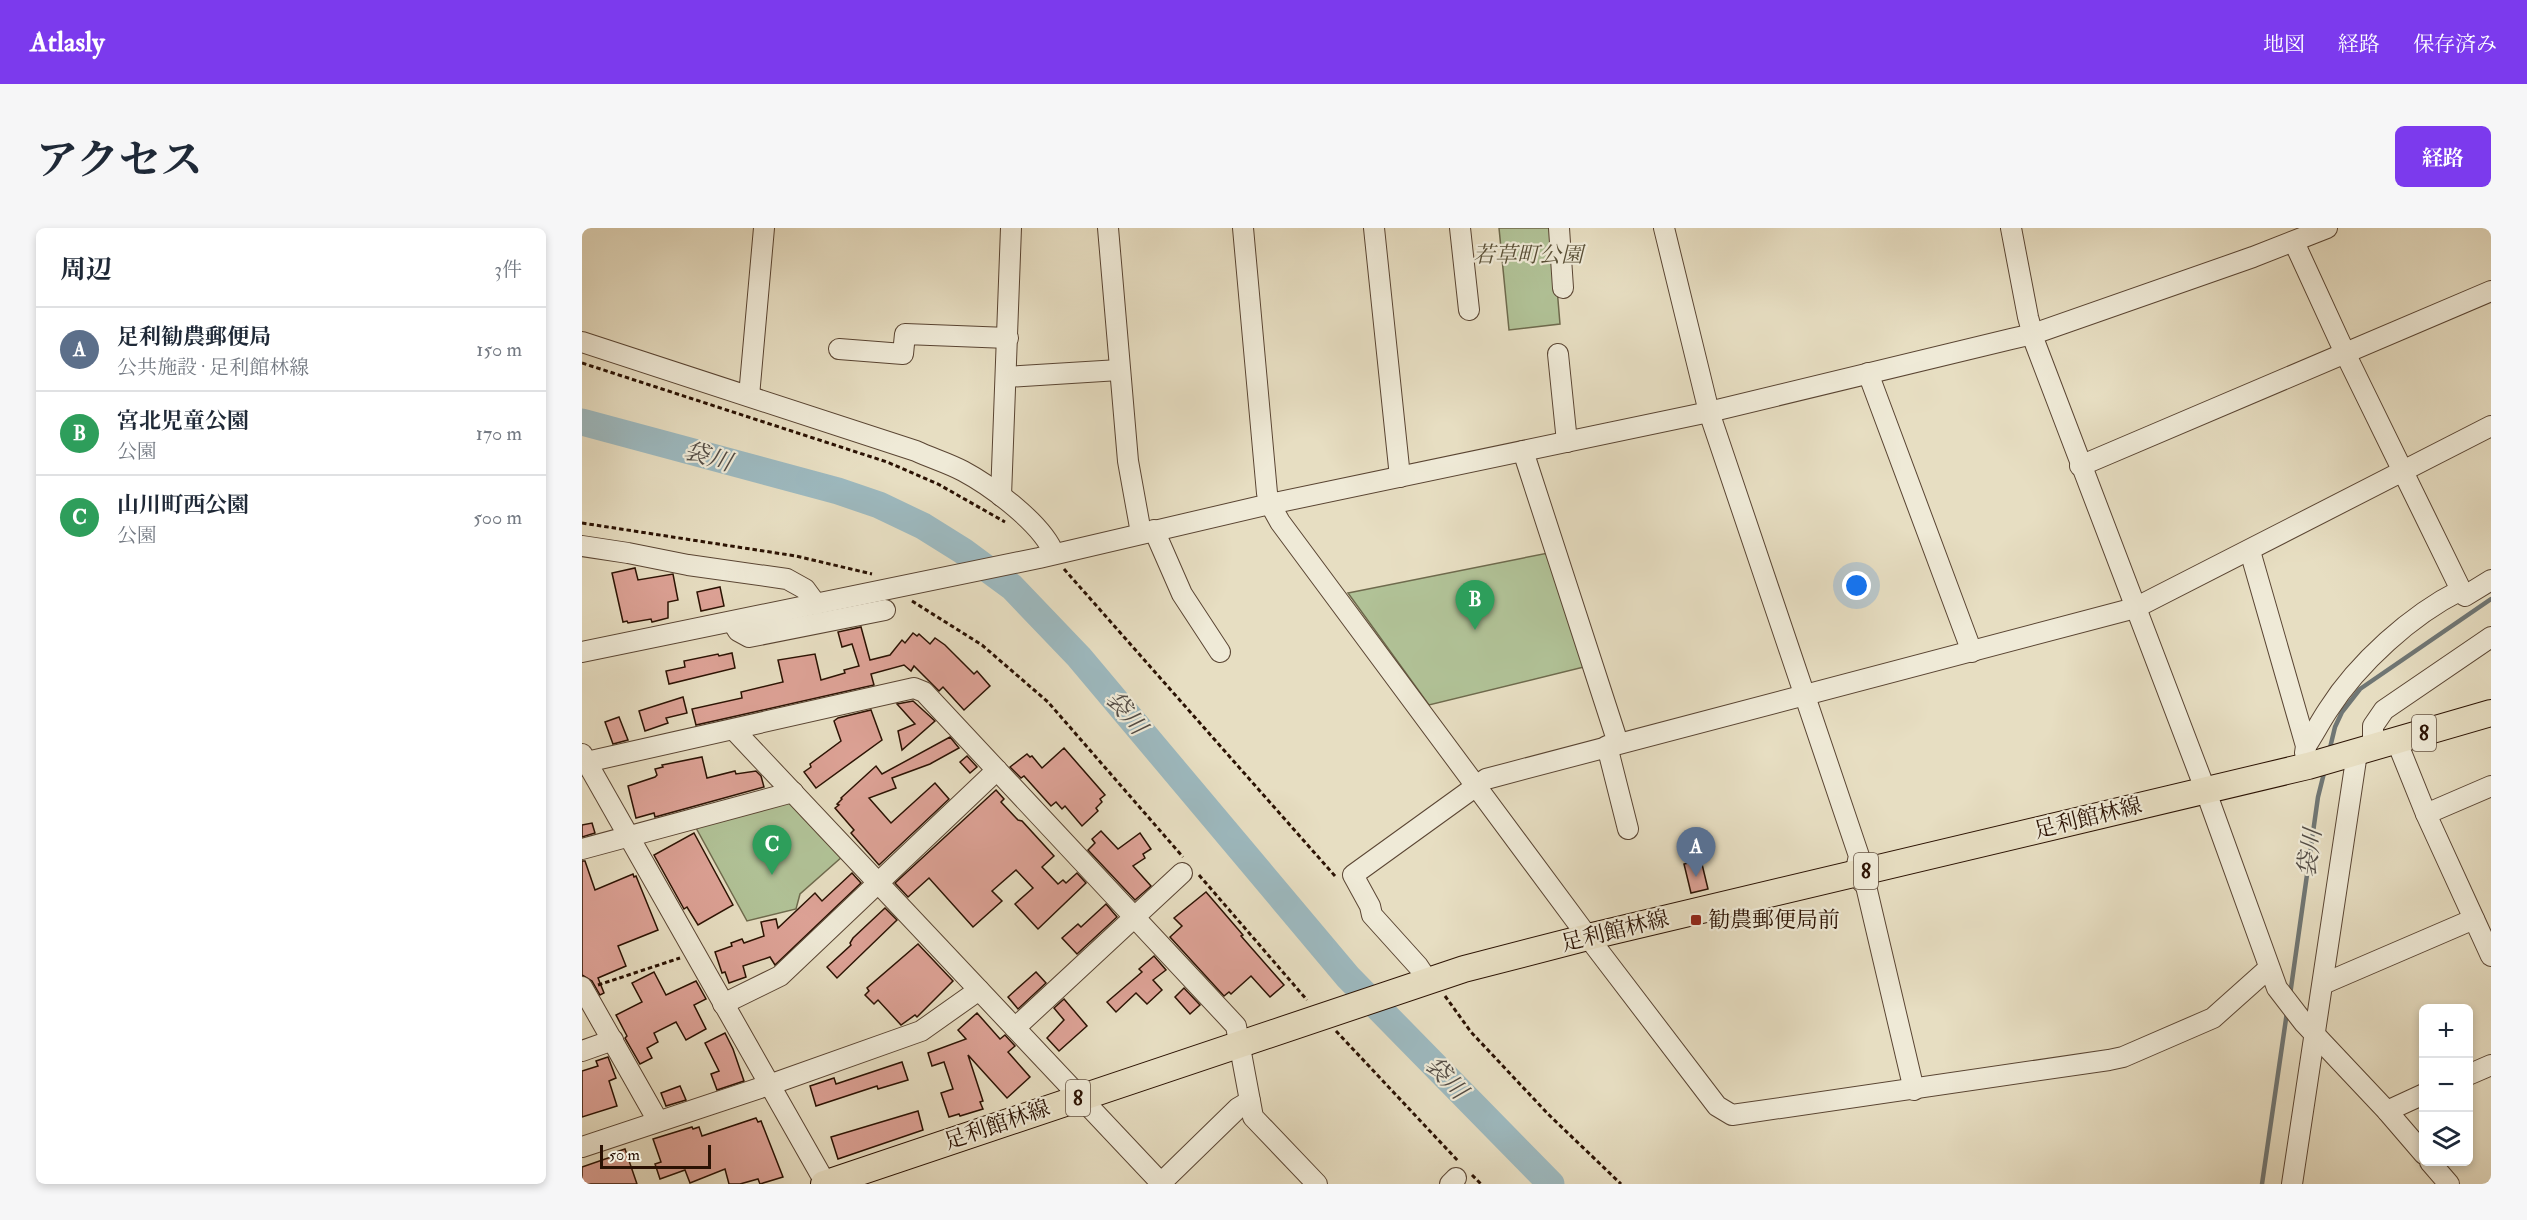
<!DOCTYPE html>
<html lang="ja">
<head>
<meta charset="utf-8">
<style>
	body { margin:0; font-family:"IM FELL Double Pica","Noto Serif JP",serif; background:#f6f6f7; color:#1f2937 }
	.controls { position:absolute; right:18px; bottom:18px; display:grid; overflow:hidden; border-radius:9px; box-shadow:0 3px 9px #0003 }
	.controls button { width:54px; height:54px; display:grid; place-items:center; padding:0; border:0; border-bottom:2px solid #e0e1e3; background:#fff; color:#1f2937; font:30px sans-serif }
	.scale { position:absolute; left:18px; bottom:15px; width:111px; box-sizing:border-box; padding-left:6px; border:3px solid #2b1203; border-top:0; font-size:16px; line-height:21px; white-space:nowrap; color:#2b1203; -webkit-text-stroke:4px #efead7; paint-order:stroke }
	.you { position:absolute; left:1275px; top:358px; width:21px; height:21px; margin:-15px; border:4px solid #fff; border-radius:50%; background:#1a73e8; box-shadow:0 0 0 9px #1a73e833 }
	.badge { display:grid; place-items:center; width:39px; height:39px; border-radius:50%; background:#7c3aed; color:#fff; font-size:20px; font-weight:700 }
	.pin { position:absolute; translate:-50% -50px; filter:drop-shadow(0 2px 3px #0008) }
	.pin::after { content:''; position:absolute; top:32px; width:21px; height:18px; background:inherit; clip-path:polygon(0 0,100% 0,50% 100%) }
	.list { margin:0; padding:0; list-style:none }
	h2 { display:flex; justify-content:space-between; align-items:center; height:78px; margin:0; padding:0 24px; font-size:26px }
	h2 small { font-size:20px; font-weight:400; color:#747a83 }
	.list li { display:grid; grid-template-columns:39px 1fr auto; gap:18px; align-items:center; box-sizing:border-box; height:84px; padding:0 24px; border-top:2px solid #e0e1e3 }
	.list b { display:block; font-size:22px; white-space:nowrap }
	.list p { margin:0; font-size:20px; white-space:nowrap; color:#747a83 }
	.list em { font-size:20px; font-style:normal; color:#747a83 }
	.icon { flex:none; width:33px; height:33px; fill:none; stroke:currentColor; stroke-width:2; stroke-linecap:round; stroke-linejoin:round }
	.map { position:relative; flex:none; width:1909px; height:956px; overflow:hidden; border-radius:9px }
	header { display:flex; align-items:center; gap:36px; box-sizing:border-box; height:84px; padding:0 30px; background:#7c3aed; color:#fff }
	header strong { font-size:28px }
	nav { display:flex; gap:33px; margin-inline-start:auto; font-size:21px }
	.intro { display:flex; align-items:center; justify-content:space-between; box-sizing:border-box; height:144px; padding:0 36px }
	h1 { margin:0; font-size:42px }
	.button { padding:15px 27px; border-radius:9px; background:#7c3aed; color:#fff; font-size:21px; font-weight:700 }
	main { display:flex; gap:36px; padding:0 36px }
	aside { flex:1; background:#fff; border-radius:9px; box-shadow:0 3px 9px #0003 }
	.map>svg:first-child { display:block }
	.green { fill:#b1c297; stroke:#6e6a4d; stroke-width:1.5 }
	.lines { fill:none; stroke-linecap:round; stroke-linejoin:round }
	.stream { stroke:#6f7674; stroke-width:4.5 }
	.river { stroke:#9db9bf; stroke-width:27 }
	.building { fill:#dda296; stroke:#2b1203; stroke-width:1.5 }
	.minor-casing { stroke:#5a4533; stroke-width:22 }
	.major-casing { stroke:#2b1203; stroke-width:28 }
	.path { stroke:#2b1203; stroke-width:3; stroke-dasharray:4.5 3; stroke-linecap:butt }
	.minor { stroke:#efead7; stroke-width:20 }
	.major { stroke:#e7dec2; stroke-width:26 }
	.poi-dot { fill:#8f2418; stroke:#efead7; stroke-width:2 }
	.labels { text-anchor:middle; dominant-baseline:central; stroke-width:4.5; stroke-linejoin:round; paint-order:stroke }
	.shield { fill:#efead7; stroke:#665343; stroke-width:1.5 }
	.shield-label { font-size:21px; font-weight:bold; fill:#2b1203 }
	.park-label { font-size:22px; font-style:italic; fill:#5a5037; stroke:#efead7 }
	.street-label { font-size:22px; fill:#2b1203; stroke:#efead7 }
	.poi-label { font-size:22px; fill:#2b1203; stroke:#efead7; text-anchor:start }
	.water-label { font-size:24px; font-style:italic; fill:#534c45; stroke:#efead7 }
</style>
</head>
<body>
<header>
<strong>Atlasly</strong>
<nav><a>地図</a><a>経路</a><a>保存済み</a></nav>
</header>
<div class="intro"><h1>アクセス</h1><a class="button">経路</a></div>
<main>
<aside>
<h2>周辺<small>3件</small></h2>
<ul class="list">
<li><span class="badge" style="background:#5c6f8a">A</span><div><b>足利勧農郵便局</b><p>公共施設 · 足利館林線</p></div><em>150 m</em></li>
<li><span class="badge" style="background:#2e9e5b">B</span><div><b>宮北児童公園</b><p>公園</p></div><em>170 m</em></li>
<li><span class="badge" style="background:#2e9e5b">C</span><div><b>山川町西公園</b><p>公園</p></div><em>500 m</em></li>
</ul>
</aside>
<div class="map">
<svg width="1909" height="956" viewBox="0 0 1909 956">
	<rect width="100%" height="100%" fill="#e7dec2"/>
	<filter id="stains"><feTurbulence type="fractalNoise" baseFrequency=".00333" numOctaves="4"/><feColorMatrix values="0 0 0 0 .2 0 0 0 0 .09 0 0 0 0 .02 0 0 0 .5 -.17"/></filter>
	<radialGradient id="worn" r=".72"><stop offset=".6" stop-color="#630" stop-opacity="0"/><stop offset="1" stop-color="#630" stop-opacity=".3"/></radialGradient>
	<g class="green">
		<polygon points="917,0 970,0 978,96 927,102"/>
		<polygon points="966,325 1006,438 847,477 766,365"/>
		<polygon points="200,574 213,576 261,628 218,666 214,681 165,693 113,598"/>
	</g>
	<g class="lines">
		<g class="stream">
			<polyline points="1747,524 1753,499 1760,484 1778,461 1909,371"/>
			<polyline points="1708,767 1736,569 1743,541"/>
			<polyline points="1680,956 1705,784"/>
		</g>
		<polyline class="river" points="0,194 256,263 297,277 341,298 381,323 430,359 497,429 766,749 969,956"/>
	</g>
	<g class="building">
		<polygon points="53,340 56,352 91,346 96,372 86,374 86,390 70,394 69,391 46,395 45,393 41,394 30,345"/>
		<polygon points="138,359 142,378 119,383 115,364"/>
		<polygon points="279,399 288,432 308,427 320,412 323,415 331,405 335,408 337,406 348,416 353,410 363,417 392,446 395,443 408,458 382,482 361,459 357,463 332,438 329,443 322,437 289,446 292,457 114,497 110,481 160,470 159,464 201,454 196,432 233,426 239,452 263,445 262,442 277,438 270,416 260,419 256,404"/>
		<polygon points="150,425 153,440 87,456 84,443 103,439 102,433 136,426 137,428"/>
		<polygon points="101,469 105,485 84,490 86,495 63,503 57,483"/>
		<polygon points="331,473 353,493 320,522 316,503 333,496 315,476"/>
		<polygon points="289,482 300,512 234,560 222,544 229,539 228,536 259,513 252,493 256,490"/>
		<polygon points="37,489 46,512 31,516 23,494"/>
		<polygon points="368,509 377,520 348,536 310,550 314,560 287,570 309,595 353,555 367,571 297,637 269,605 272,602 253,580 257,577 255,576 260,571 259,570 294,538 300,546"/>
		<polygon points="482,520 523,567 518,571 520,574 514,580 516,583 500,598 483,578 480,581 474,574 469,578 442,548 439,550 428,539 445,526 448,529 450,528 460,540"/>
		<polygon points="385,528 395,539 388,545 378,534"/>
		<polygon points="120,529 125,550 153,543 154,546 174,543 179,548 182,559 73,589 72,585 54,590 46,558 73,549 75,547 73,541 81,539 80,537"/>
		<polygon points="414,562 422,571 419,574 436,592 440,593 472,628 460,639 476,656 481,652 484,655 495,645 504,655 456,701 433,676 451,660 434,642 410,663 420,673 391,699 347,650 326,669 313,655"/>
		<polygon points="10,595 13,605 0,609 0,597"/>
		<polygon points="519,603 536,621 558,605 569,621 561,626 563,630 551,638 569,658 553,672 506,622 513,615 510,611"/>
		<polygon points="112,605 151,677 116,697 105,679 102,681 72,627"/>
		<polygon points="1119,632 1126,661 1109,665 1102,636"/>
		<polygon points="0,633 3,633 13,662 51,646 52,649 54,648 76,702 36,718 44,738 16,750 22,765 18,767 10,753 0,747"/>
		<polygon points="270,645 279,655 193,737 188,729 161,738 164,749 147,755 143,744 140,745 133,724 150,718 149,715 160,711 162,715 182,708 179,694 194,691 196,700 233,665 240,673"/>
		<polygon points="624,664 661,707 659,708 702,757 688,769 669,748 649,766 647,764 642,768 588,709 600,698 592,690"/>
		<polygon points="524,676 535,689 495,726 480,710 496,696 499,699"/>
		<polygon points="303,680 315,692 255,750 245,739 269,717 268,715 271,710"/>
		<polygon points="336,716 371,753 335,789 333,787 319,797 296,772 292,776 283,767 287,763 285,760"/>
		<polygon points="572,728 584,742 571,752 580,762 565,776 554,765 534,784 525,774 560,744 557,741"/>
		<polygon points="72,744 84,767 114,753 124,771 112,777 124,801 104,812 94,794 72,805 76,814 65,820 70,830 58,836 43,810 45,808 34,787 60,774 50,755"/>
		<polygon points="454,744 464,755 436,781 426,769"/>
		<polygon points="602,760 618,777 608,786 593,769"/>
		<polygon points="482,771 505,798 477,823 465,810 482,792 472,780"/>
		<polygon points="395,785 418,811 423,807 433,818 426,824 448,849 425,870 386,827 401,873 398,874 401,881 378,888 377,886 367,889 359,865 371,861 362,834 350,838 346,825 384,811 376,802"/>
		<polygon points="143,805 151,821 162,853 135,862 129,846 137,843 123,815"/>
		<polygon points="26,829 34,850 27,853 35,878 0,889 0,843 16,838 14,833"/>
		<polygon points="320,834 326,852 296,861 295,858 234,878 228,858 252,850 254,856"/>
		<polygon points="98,858 104,872 84,878 79,865"/>
		<polygon points="336,883 341,902 256,931 249,909"/>
		<polygon points="174,890 176,894 179,893 201,949 178,956 176,951 158,956 147,956 143,941 108,955 103,942 78,951 73,936 79,934 71,911 110,899 111,901 117,899 120,908"/>
		<polygon points="43,921 55,956 0,956 0,939 29,929 28,926"/>
	</g>
	<g class="lines">
		<g class="minor-casing">
			<g id="minor">
				<polyline points="526,0 546,233 559,305"/>
				<polyline points="661,0 685,265 688,276 698,294 1006,709 1135,878 1150,887 1527,832 1541,829 1631,790 1687,740"/>
				<polyline points="792,0 818,249"/>
				<polyline points="878,0 887,82"/>
				<polyline points="977,0 981,60"/>
				<polyline points="1082,0 1127,184 1277,628 1273,646 1284,658 1332,862"/>
				<polyline points="1429,0 1446,89 1453,115 1623,561 1695,760 1722,795 1805,883 1842,926"/>
				<polyline points="1712,14 1763,125 1879,362"/>
				<path d="M0,114L334,223C349,230 366,235 381,243C409,258 461,296 472,326"/>
				<polyline points="257,121 321,126 323,106 426,110"/>
				<polyline points="976,126 985,214"/>
				<polyline points="1286,145 1390,424"/>
				<polyline points="424,149 537,142"/>
				<polyline points="167,168 182,0"/>
				<polyline points="941,223 1036,515"/>
				<polyline points="1498,238 1909,63"/>
				<polyline points="419,268 429,0"/>
				<polyline points="572,302 600,366 638,424"/>
				<polyline points="0,318 46,325 106,337 205,351 223,361 234,376"/>
				<polyline points="1668,323 1724,518 1723,525"/>
				<polyline points="151,395 156,403 167,409 303,382"/>
				<polyline points="0,424 457,330 688,276 1127,184 1429,111 1451,106 1671,29 1745,0"/>
				<polyline points="152,502 580,956"/>
				<polyline points="1815,514 1844,586 1909,728"/>
				<polyline points="1025,518 1046,601"/>
				<path d="M1724,518C1732,506 1738,494 1746,482C1776,435 1829,387 1879,362L1883,368L1909,352"/>
				<polyline points="1791,520 1791,498 1802,482 1909,409"/>
				<polyline points="0,526 244,956"/>
				<polyline points="0,535 332,460 342,464 654,798 671,889 735,956"/>
				<polyline points="1844,586 1909,558"/>
				<polyline points="0,621 211,564"/>
				<polyline points="846,753 836,738 790,687 788,678 771,647 904,551 1553,380 1909,198"/>
				<polyline points="1741,756 1892,691"/>
				<polyline points="0,759 76,893"/>
				<polyline points="141,776 198,748 415,542"/>
				<polyline points="433,800 600,645"/>
				<polyline points="0,823 31,812"/>
				<polyline points="1886,847 1909,837"/>
				<polyline points="1805,883 1842,866"/>
				<polyline points="0,919 187,857 339,803 397,762"/>
				<polyline points="1848,934 1867,956"/>
				<polyline points="578,956 656,880 668,873"/>
				<polyline points="868,956 874,950"/>
				<polyline points="1710,956 1775,525"/>
			</g>
		</g>
		<g class="major-casing">
			<polyline id="major" points="242,956 882,741 1006,709 1726,538 1909,485"/>
		</g>
		<g class="path">
			<polyline points="0,135 305,234 356,256 423,294"/>
			<polyline points="0,295 214,328 290,346"/>
			<polyline points="482,341 753,648"/>
			<polyline points="330,373 400,417 466,474 601,629"/>
			<polyline points="617,647 725,772"/>
			<polyline points="16,757 98,730"/>
			<polyline points="863,768 889,804 966,886 1039,956"/>
			<polyline points="754,803 877,934"/>
			<polyline points="890,947 899,956"/>
		</g>
		<use href="#minor" class="minor"/>
		<use href="#major" class="major"/>
	</g>
	<rect class="poi-dot" x="1108" y="686" width="12" height="12" rx="3"/>
	<g class="labels">
		<g class="shield">
			<rect x="1830" y="487" width="24" height="36" rx="4.5"/>
			<rect x="1272" y="625" width="24" height="36" rx="4.5"/>
			<rect x="484" y="852" width="24" height="36" rx="4.5"/>
		</g>
		<g class="shield-label">
			<text x="1842" y="505">8</text>
			<text x="1284" y="643">8</text>
			<text x="496" y="870">8</text>
		</g>
		<g class="park-label">
			<text x="946" y="27">若草町公園</text>
		</g>
		<g class="street-label">
			<text transform="translate(1506 590) rotate(-14)">足利館林線</text>
			<text transform="translate(1033 703) rotate(-14)">足利館林線</text>
			<text transform="translate(415 897) rotate(-19)">足利館林線</text>
		</g>
		<g class="poi-label">
			<text x="1126" y="692">勧農郵便局前</text>
		</g>
		<g class="water-label">
			<text transform="translate(126 229) rotate(16)">袋川</text>
			<text transform="translate(544 485) rotate(50)">袋川</text>
			<text transform="translate(1728 625) rotate(-82)">袋川</text>
			<text transform="translate(864 850) rotate(46)">袋川</text>
		</g>
	</g>
	<rect width="100%" height="100%" filter="url(#stains)"/>
	<rect width="100%" height="100%" fill="url(#worn)"/>
</svg>
<div class="controls">
<button>+</button>
<button>−</button>
<button><svg class="icon" aria-label="layers" viewBox="0 0 24 24"><path d="M12 4l9 5-9 5-9-5zM3 14l9 5 9-5"/></svg></button>
</div>
<div class="scale">50 m</div>
<div class="you"></div>
<div class="pin badge" style="left:1114px;top:649px;background:#5c6f8a">A</div>
<div class="pin badge" style="left:893px;top:402px;background:#2e9e5b">B</div>
<div class="pin badge" style="left:190px;top:647px;background:#2e9e5b">C</div>
</div>
</main>
</body>
</html>
